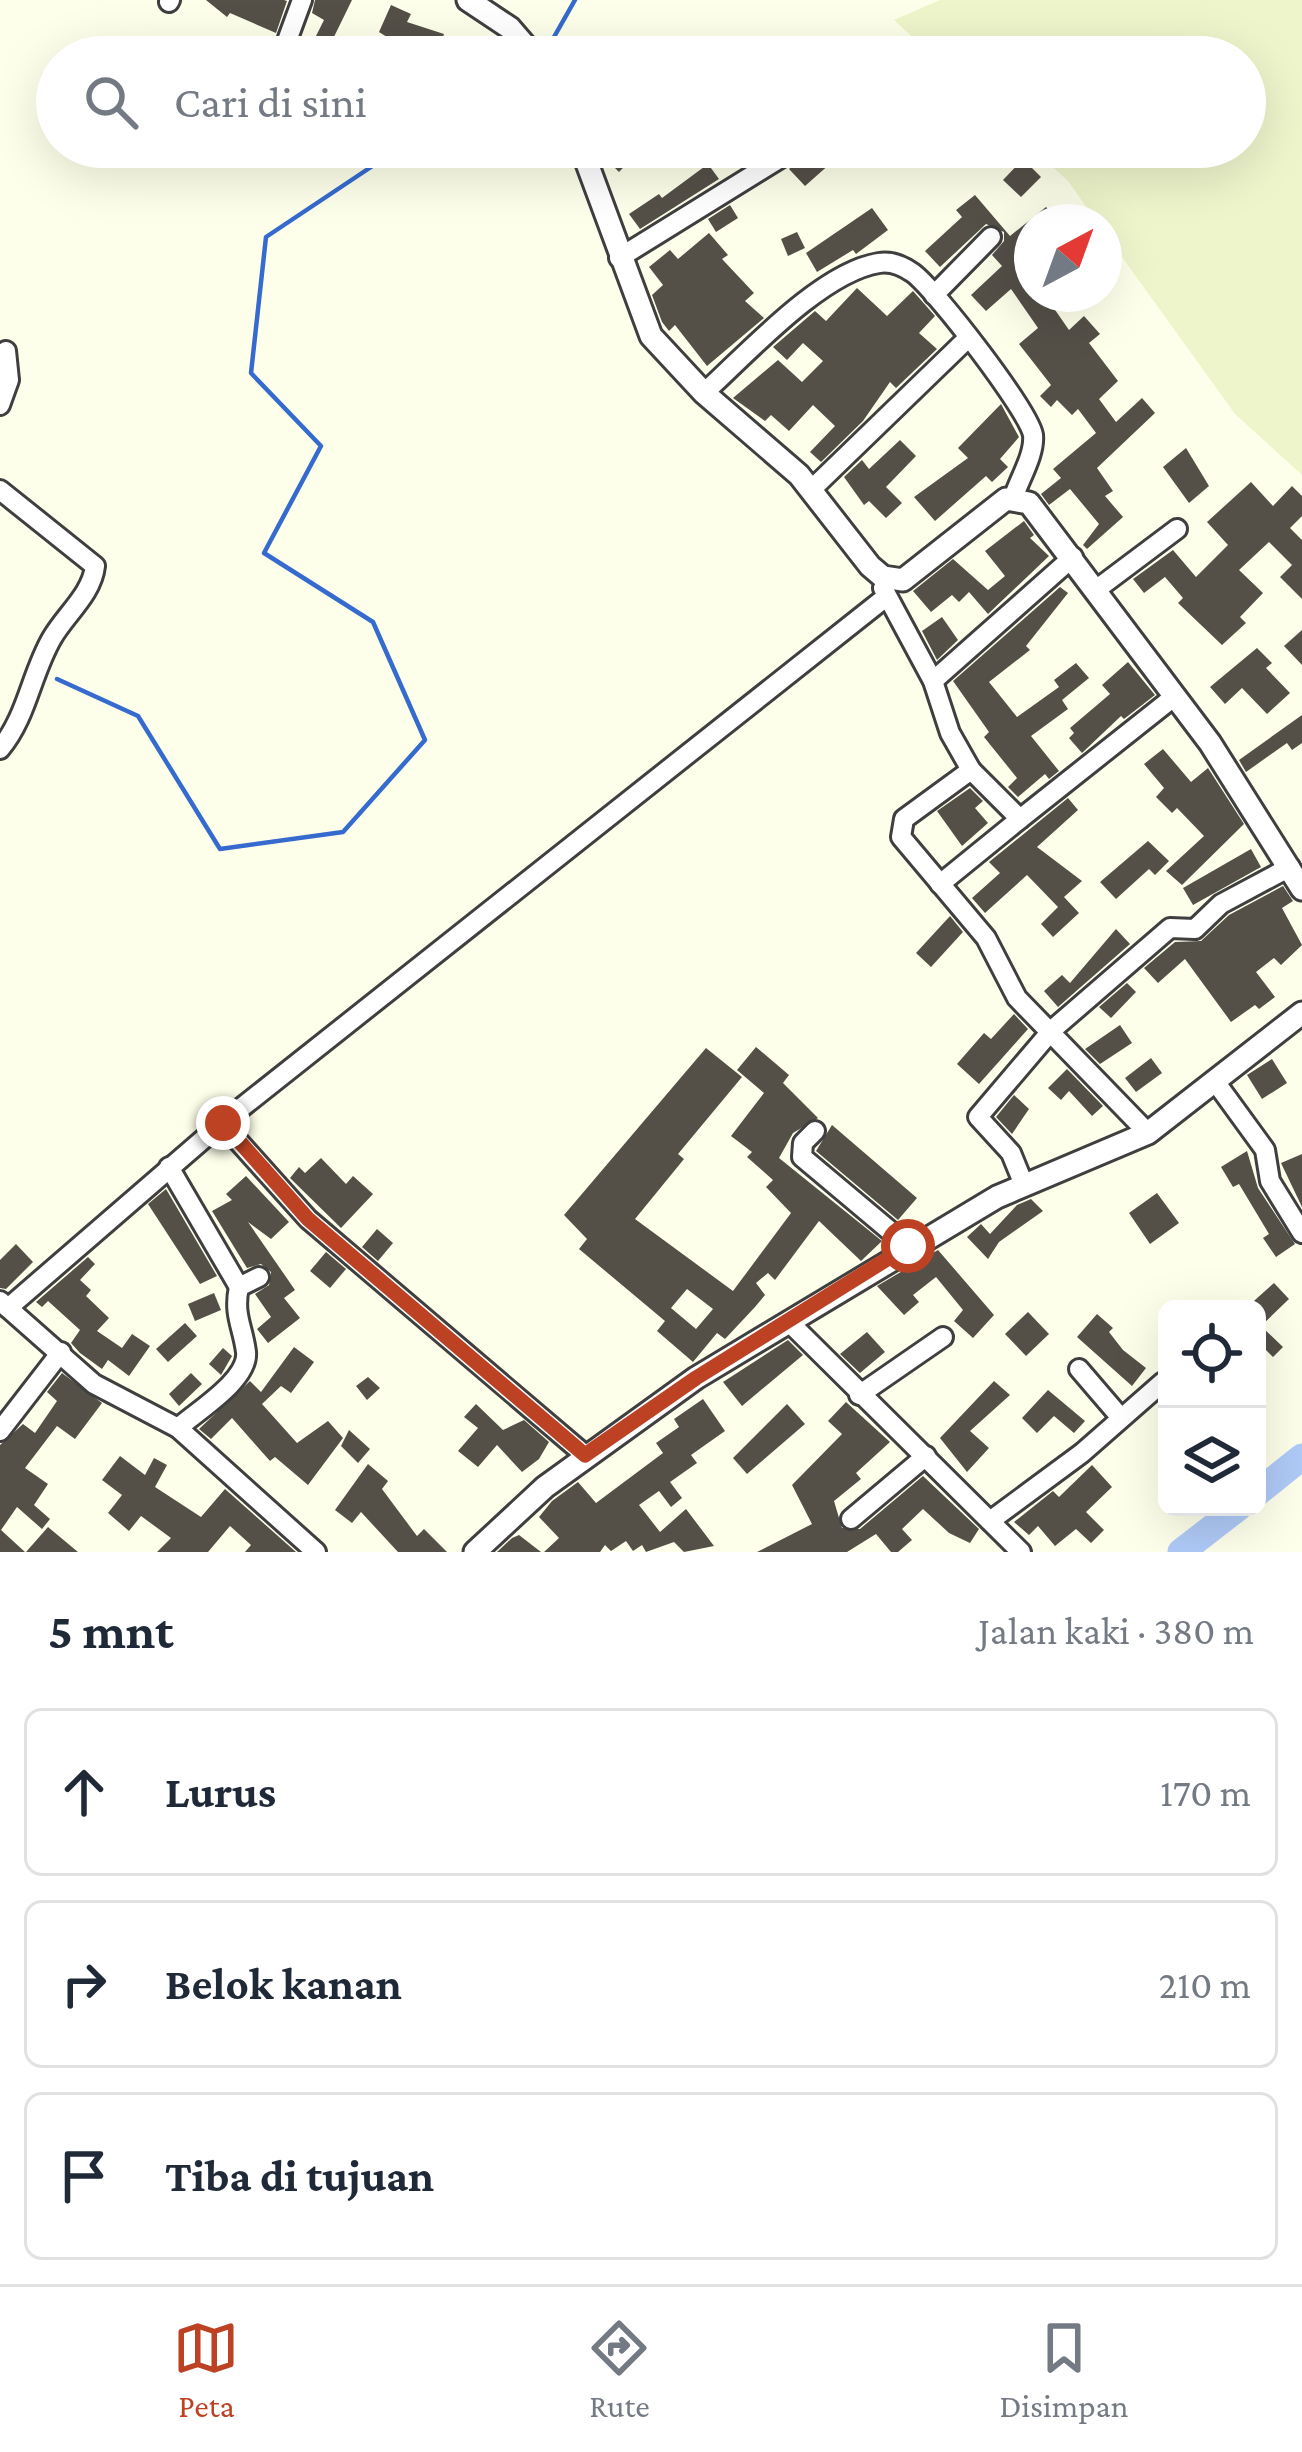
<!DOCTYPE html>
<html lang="id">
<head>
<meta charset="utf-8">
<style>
	body { margin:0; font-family:"Crimson Pro",serif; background:#f6f6f7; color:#1f2937 }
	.controls { position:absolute; right:36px; bottom:36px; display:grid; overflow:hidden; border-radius:18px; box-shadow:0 12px 48px #0002 }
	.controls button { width:108px; height:108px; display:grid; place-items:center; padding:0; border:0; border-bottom:3px solid #e0e1e3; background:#fff; color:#1f2937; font:60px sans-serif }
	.compass { position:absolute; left:1014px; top:204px; width:108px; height:108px; border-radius:50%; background:#fff; box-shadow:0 12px 48px #0002; rotate:41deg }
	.stop { position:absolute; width:36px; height:36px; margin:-27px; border:9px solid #bc4223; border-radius:50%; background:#fff }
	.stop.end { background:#bc4223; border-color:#fff; box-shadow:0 3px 12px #0008 }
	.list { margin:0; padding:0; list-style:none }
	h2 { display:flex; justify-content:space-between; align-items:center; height:156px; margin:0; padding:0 48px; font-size:51px }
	h2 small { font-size:39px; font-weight:400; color:#747a83 }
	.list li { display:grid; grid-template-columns:78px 1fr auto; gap:36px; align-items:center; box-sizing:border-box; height:168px; margin:0 24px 24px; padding:0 24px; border:3px solid #e0e1e3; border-radius:18px }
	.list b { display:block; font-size:45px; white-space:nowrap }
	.list em { font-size:39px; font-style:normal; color:#747a83 }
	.icon { flex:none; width:66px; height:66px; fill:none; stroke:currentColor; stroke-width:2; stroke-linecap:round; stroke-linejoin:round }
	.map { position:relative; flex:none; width:1302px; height:1552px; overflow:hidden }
	.search { position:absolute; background:#fff; box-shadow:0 12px 48px #0002; left:36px; right:36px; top:36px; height:132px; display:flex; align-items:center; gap:30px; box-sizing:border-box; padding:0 42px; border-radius:66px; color:#747a83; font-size:45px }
	.sheet { height:732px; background:#fff }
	nav { display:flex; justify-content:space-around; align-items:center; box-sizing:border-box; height:168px; border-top:3px solid #e0e1e3; background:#fff; font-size:33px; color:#747a83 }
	nav a { display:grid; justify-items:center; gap:6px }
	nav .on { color:#bc4223 }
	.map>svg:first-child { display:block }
	.farmland { fill:#eef5cb }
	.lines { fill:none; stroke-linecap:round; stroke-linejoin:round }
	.stream { stroke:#356bce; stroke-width:4.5 }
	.river { stroke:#afcaf7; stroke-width:27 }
	.building { fill:#545048; fill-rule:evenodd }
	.minor-casing { stroke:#3f3f3f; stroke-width:24 }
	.tertiary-casing { stroke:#3f3f3f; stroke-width:27 }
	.minor { stroke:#fff; stroke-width:18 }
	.tertiary { stroke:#fff; stroke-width:21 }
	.route { stroke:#bc4223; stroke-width:15 }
</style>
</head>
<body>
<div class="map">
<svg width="1302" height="1552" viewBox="0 0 1302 1552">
	<rect width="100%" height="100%" fill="#feffea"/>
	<polygon class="farmland" points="940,0 1302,0 1302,475 1235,414 1104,232 1104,222 1097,222 1068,181 1031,147 1245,147 1245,57 934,57 894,20"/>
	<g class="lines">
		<g class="stream">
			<polyline points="537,50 554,37 575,0"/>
			<polyline points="57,679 138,716 220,849 343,832 425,740 373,622 264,553 321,446 251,373 266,237 401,147"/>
		</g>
		<g class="river">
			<polyline points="1257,1493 1302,1457"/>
			<polyline points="1181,1552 1239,1507"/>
		</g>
	</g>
	<g class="building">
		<polygon points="206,0 284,0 287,1 276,33 230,13 227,17"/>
		<polygon points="315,0 352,0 330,45 315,38 324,20 312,13"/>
		<polygon points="391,5 411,14 407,22 444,34 436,57 406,49 379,32"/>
		<polygon points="608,147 643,147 619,172 601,154"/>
		<polygon points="808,147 816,147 831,163 805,186 789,169 806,156"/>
		<polygon points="1023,159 1041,177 1021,197 1003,180"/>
		<polygon points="708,164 719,179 640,229 629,214 659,194 662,198"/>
		<polygon points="975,195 1010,236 1046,207 1060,222 1032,222 1032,250 1017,264 1032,294 1044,294 1069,330 1084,316 1100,334 1089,343 1118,381 1099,399 1116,422 1142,398 1155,413 1097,468 1113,491 1105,496 1123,517 1087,549 1083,545 1099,524 1070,489 1049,505 1041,494 1061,478 1053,469 1096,433 1078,409 1072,415 1057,400 1051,407 1040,396 1051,385 1019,344 1038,328 1011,289 986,311 971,295 1002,266 992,255 1004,241 1004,232 986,224 940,267 925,251 962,217 956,210"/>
		<polygon points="730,205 738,218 716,232 708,219"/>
		<polygon points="872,208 888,230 856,254 853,250 817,272 806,253"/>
		<polygon points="797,232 805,248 788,256 781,239"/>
		<polygon points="709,233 728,255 722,259 754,293 745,301 764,318 707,366 675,325 669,331 662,322 652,295 663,285 649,267 670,250 678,259"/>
		<polygon points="857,288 887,316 913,291 935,316 919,333 937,349 896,388 890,382 863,421 821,462 810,452 835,426 813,405 789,431 771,415 765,421 733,398 778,360 802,382 823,361 803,343 787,360 773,347 815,311 826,321"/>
		<polygon points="1001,404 1019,437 1000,459 1008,467 992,482 986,476 935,521 914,497 968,458 958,448"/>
		<polygon points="900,440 916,456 886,487 902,503 886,518 869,501 864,505 844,477 862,460 869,469"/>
		<polygon points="1186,448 1209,486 1189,503 1163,467"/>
		<polygon points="1251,482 1273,506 1292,486 1302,496 1302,516 1290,528 1302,540 1302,599 1280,577 1292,565 1269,542 1239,570 1263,593 1240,617 1246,623 1222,645 1178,603 1183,598 1165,577 1144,593 1133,579 1173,550 1196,577 1228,545 1207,522"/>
		<polygon points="1024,521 1034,535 1030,538 1049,556 988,614 969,592 959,602 952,595 931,612 913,591 953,559 988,590 1005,576 985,551"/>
		<polygon points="1060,587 1068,593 1026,646 1030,650 989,682 1017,717 1059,687 1054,680 1076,663 1089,678 1062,700 1068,709 1031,736 1059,771 1049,779 1045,774 1018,797 1008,787 1017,778 984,737 989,732 953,681"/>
		<polygon points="942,617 958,640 937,660 922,631"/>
		<polygon points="1302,630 1302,665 1284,646"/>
		<polygon points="1257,648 1272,663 1266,668 1290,693 1267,714 1242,688 1225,704 1210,687"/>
		<polygon points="1128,662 1155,695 1124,719 1121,716 1082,753 1069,738 1074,733 1070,728 1110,694 1102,685"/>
		<polygon points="1302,715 1302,743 1292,750 1287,743 1246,772 1239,760"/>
		<polygon points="1163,749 1191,782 1208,768 1244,824 1182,885 1166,871 1204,836 1177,808 1172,813 1156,797 1164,788 1144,764"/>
		<polygon points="970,788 983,801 975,808 988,823 962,846 937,811"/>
		<polygon points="1068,798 1078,810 1037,847 1082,881 1064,897 1079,913 1053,937 1041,924 1058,907 1027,875 985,913 972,898 1000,873 989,862"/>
		<polygon points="1148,841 1169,861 1155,875 1149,869 1116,899 1100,882"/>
		<polygon points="1251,849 1261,867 1193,905 1183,888"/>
		<polygon points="1283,886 1293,901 1282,908 1302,945 1281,965 1274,958 1256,972 1275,997 1259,1009 1255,1005 1231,1022 1185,959 1158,983 1144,968 1175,942 1201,941 1229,915"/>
		<polygon points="950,916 963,932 931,967 916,953"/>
		<polygon points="1116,929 1130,944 1058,1007 1044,991 1062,975 1070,983"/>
		<polygon points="1127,983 1136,992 1111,1018 1099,1007"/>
		<polygon points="1014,1014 1028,1029 979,1084 957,1064 984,1033 991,1039"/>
		<polygon points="1120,1025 1132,1043 1100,1064 1085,1049"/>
		<path d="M756,1047L789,1075L783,1083L818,1118L793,1133L779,1158L882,1241L861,1261L819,1221L775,1280L768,1273L756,1283L765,1295L755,1307L725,1339L717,1333L693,1362L657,1331L665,1321L579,1249L587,1239L564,1215L706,1048L742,1077L678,1154L684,1159L635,1219L733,1291L791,1213L766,1187L773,1180L747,1157L752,1152L731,1136L764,1093L737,1070ZM687,1289L713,1309L696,1329L671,1308Z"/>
		<polygon points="1151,1058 1162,1073 1136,1092 1125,1078"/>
		<polygon points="1272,1059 1287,1083 1262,1099 1247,1075"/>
		<polygon points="1067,1069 1103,1106 1092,1116 1069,1091 1061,1100 1048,1088"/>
		<polygon points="1014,1095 1029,1109 1012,1134 996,1117"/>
		<polygon points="832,1125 917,1198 898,1220 816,1151"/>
		<polygon points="1247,1151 1258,1188 1295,1244 1276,1257 1263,1238 1269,1234 1239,1184 1233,1187 1221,1167"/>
		<polygon points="1302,1154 1302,1207 1281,1163"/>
		<polygon points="321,1158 346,1184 353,1176 373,1194 341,1228 290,1178 299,1167 305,1173"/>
		<polygon points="246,1176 289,1222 271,1239 248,1222 295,1290 284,1298 300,1318 268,1343 257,1329 271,1317 255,1294 269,1285 271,1272 261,1264 247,1268 212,1211 232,1200 226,1194"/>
		<polygon points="166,1189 217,1276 200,1284 148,1204"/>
		<polygon points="1157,1193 1179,1223 1150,1244 1129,1213"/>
		<polygon points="1031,1199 1043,1211 999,1242 988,1259 967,1237 981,1224 990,1234 1017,1205"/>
		<polygon points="377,1229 393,1243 378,1261 362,1247"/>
		<polygon points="16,1244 33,1262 6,1289 0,1288 0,1260"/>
		<polygon points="938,1250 994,1315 973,1338 954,1321 963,1310 936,1277 913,1295 919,1302 904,1315 877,1286"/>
		<polygon points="326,1252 346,1269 330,1288 310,1271"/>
		<polygon points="88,1257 95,1264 80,1280 91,1290 86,1296 109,1318 97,1331 122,1348 132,1334 150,1346 129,1376 108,1360 102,1369 80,1353 71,1343 80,1330 48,1301 42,1307 36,1302"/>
		<polygon points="1274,1283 1289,1299 1261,1326 1283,1347 1273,1357 1257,1341 1257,1309 1245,1309"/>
		<polygon points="214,1293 221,1310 195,1321 188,1304"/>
		<polygon points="1028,1312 1049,1334 1026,1356 1005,1334"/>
		<polygon points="1097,1314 1113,1328 1109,1332 1123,1350 1146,1368 1132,1386 1077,1337"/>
		<polygon points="185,1323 197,1336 168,1362 156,1349"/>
		<polygon points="867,1332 885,1352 860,1373 840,1354"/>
		<polygon points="788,1340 803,1355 742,1406 723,1382"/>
		<polygon points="294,1347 314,1362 291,1393 281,1386 262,1404 297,1443 328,1421 343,1438 308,1485 275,1457 270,1461 232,1418 211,1439 199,1429 250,1381 261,1392"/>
		<polygon points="223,1348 232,1356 221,1375 209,1364"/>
		<polygon points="62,1373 102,1403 75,1439 57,1426 25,1468 48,1484 34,1505 50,1519 42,1529 17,1507 1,1530 25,1552 0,1552 0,1445 23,1424 35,1433 57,1401 47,1392"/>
		<polygon points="191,1373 202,1384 179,1406 169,1394"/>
		<polygon points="368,1377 380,1388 367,1400 356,1386"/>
		<polygon points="994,1381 1010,1395 970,1431 989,1448 967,1472 940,1438"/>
		<polygon points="1048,1390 1085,1421 1074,1433 1054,1416 1037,1433 1022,1418"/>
		<polygon points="703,1399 725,1431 691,1455 697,1463 670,1482 682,1498 671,1507 659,1491 639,1505 660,1532 686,1509 714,1546 684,1552 674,1542 646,1552 642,1545 633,1551 626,1541 611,1551 605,1545 600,1552 544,1552 559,1538 539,1517 552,1501 578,1482 596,1503 663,1453 656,1443 679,1427 674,1419"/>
		<polygon points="846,1402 890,1442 856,1473 861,1479 834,1501 842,1528 860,1529 923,1476 979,1529 970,1543 949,1533 923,1509 902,1529 912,1540 898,1552 891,1552 876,1534 847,1552 757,1552 812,1524 792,1485 842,1434 828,1421"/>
		<polygon points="476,1404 503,1430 524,1420 549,1442 539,1459 522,1472 497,1445 478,1467 458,1451 478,1428 464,1417"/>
		<polygon points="787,1404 805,1424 747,1474 733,1458"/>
		<polygon points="349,1430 370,1449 358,1463 341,1446"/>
		<polygon points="120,1456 145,1475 154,1458 167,1465 155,1487 201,1517 225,1489 296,1552 245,1552 251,1545 230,1526 208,1552 157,1552 171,1538 141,1516 129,1531 108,1513 122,1495 102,1480"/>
		<polygon points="368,1464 388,1481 382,1489 417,1536 424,1529 447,1552 398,1552 361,1512 352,1523 335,1510"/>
		<polygon points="1092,1465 1112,1487 1086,1512 1104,1530 1091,1543 1076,1529 1055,1546 1038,1526 1029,1535 1014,1522 1053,1491 1059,1497"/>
		<polygon points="48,1527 78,1552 26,1552"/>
		<polygon points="519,1535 541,1552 497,1552 512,1538"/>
	</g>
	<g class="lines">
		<g class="minor-casing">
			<g id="minor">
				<polyline points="169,2 170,0"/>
				<polyline points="288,38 302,0"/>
				<polyline points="619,258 795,149"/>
				<polyline points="934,295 991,237"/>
				<path d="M704,393C747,354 821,272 879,263C891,261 903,266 913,273C935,289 1029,411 1033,435C1035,454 1020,478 1014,496"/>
				<polyline points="0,405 9,380 6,351"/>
				<polyline points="812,489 968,338"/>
				<path d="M0,490L95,566C92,594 65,615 52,638C31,674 27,717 0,749"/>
				<polyline points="883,588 933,681 950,733 971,770 904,819 901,837 986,938 1017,998 1148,1133"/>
				<polyline points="1097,589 1177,529"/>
				<polyline points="933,681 1073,557"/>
				<polyline points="1020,819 1175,696"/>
				<polyline points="940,884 1020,819 971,770"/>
				<polyline points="1217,1084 1265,1150 1270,1181 1302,1233"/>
				<polyline points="222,1123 308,1219 585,1455"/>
				<polyline points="815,1131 803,1143 802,1157 908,1246"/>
				<polyline points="169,1167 239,1287"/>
				<polyline points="1024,1185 1011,1153 978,1117 1052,1030 1170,928 1195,929 1221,904 1290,867"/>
				<polyline points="0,1301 94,1384 178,1428 316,1552"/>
				<polyline points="8,1308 222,1123 886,597"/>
				<polyline points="789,1322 1021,1552"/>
				<polyline points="1079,1369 1121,1418"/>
				<polyline points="859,1395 943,1337"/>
				<path d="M178,1428C197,1411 249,1380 246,1352C243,1327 233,1315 239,1287L259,1277"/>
				<polyline points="0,1431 61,1352"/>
				<polyline points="851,1519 926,1456"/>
				<polyline points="990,1521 1082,1453 1163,1382"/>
			</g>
		</g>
		<g class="tertiary-casing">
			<g id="tertiary">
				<polyline points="468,0 510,28 535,57"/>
				<polyline points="581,147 651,336 704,393 799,475 870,566 883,577 903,580 1006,499 1029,503 1210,743 1302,889"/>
				<polyline points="475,1552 545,1487 696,1378 997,1197 1148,1133 1302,1013"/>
			</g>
		</g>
		<use href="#minor" class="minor"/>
		<use href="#tertiary" class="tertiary"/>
	</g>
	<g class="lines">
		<polyline class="route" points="223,1123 308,1219 585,1455 696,1378 908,1246"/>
	</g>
</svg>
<div class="controls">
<button><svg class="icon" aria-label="locate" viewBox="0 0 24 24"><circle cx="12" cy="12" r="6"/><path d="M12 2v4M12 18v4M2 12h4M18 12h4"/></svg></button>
<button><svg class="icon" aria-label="layers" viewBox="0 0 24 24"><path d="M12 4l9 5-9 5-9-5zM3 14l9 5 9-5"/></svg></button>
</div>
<svg class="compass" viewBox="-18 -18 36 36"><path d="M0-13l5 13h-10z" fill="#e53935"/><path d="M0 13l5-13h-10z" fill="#747a83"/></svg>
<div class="stop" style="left:908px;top:1246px"></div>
<div class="stop end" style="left:223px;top:1123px"></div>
<div class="search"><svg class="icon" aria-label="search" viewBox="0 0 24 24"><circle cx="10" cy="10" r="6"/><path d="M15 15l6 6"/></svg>Cari di sini</div>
</div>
<section class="sheet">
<h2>5 mnt<small>Jalan kaki · 380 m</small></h2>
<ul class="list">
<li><svg class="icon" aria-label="ahead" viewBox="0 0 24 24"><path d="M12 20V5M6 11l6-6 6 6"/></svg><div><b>Lurus</b></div><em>170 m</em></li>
<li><svg class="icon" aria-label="right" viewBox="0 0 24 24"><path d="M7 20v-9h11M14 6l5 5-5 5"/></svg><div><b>Belok kanan</b></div><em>210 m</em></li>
<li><svg class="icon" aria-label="arrive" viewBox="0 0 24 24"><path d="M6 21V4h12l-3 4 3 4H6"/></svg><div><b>Tiba di tujuan</b></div></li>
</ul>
</section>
<nav>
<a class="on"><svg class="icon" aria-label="map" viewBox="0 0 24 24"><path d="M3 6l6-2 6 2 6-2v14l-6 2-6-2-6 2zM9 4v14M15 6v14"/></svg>Peta</a>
<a><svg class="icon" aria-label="directions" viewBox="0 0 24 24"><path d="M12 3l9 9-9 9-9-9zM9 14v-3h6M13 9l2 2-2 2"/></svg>Rute</a>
<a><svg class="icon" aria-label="saved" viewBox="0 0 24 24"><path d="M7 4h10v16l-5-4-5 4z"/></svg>Disimpan</a>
</nav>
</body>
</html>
